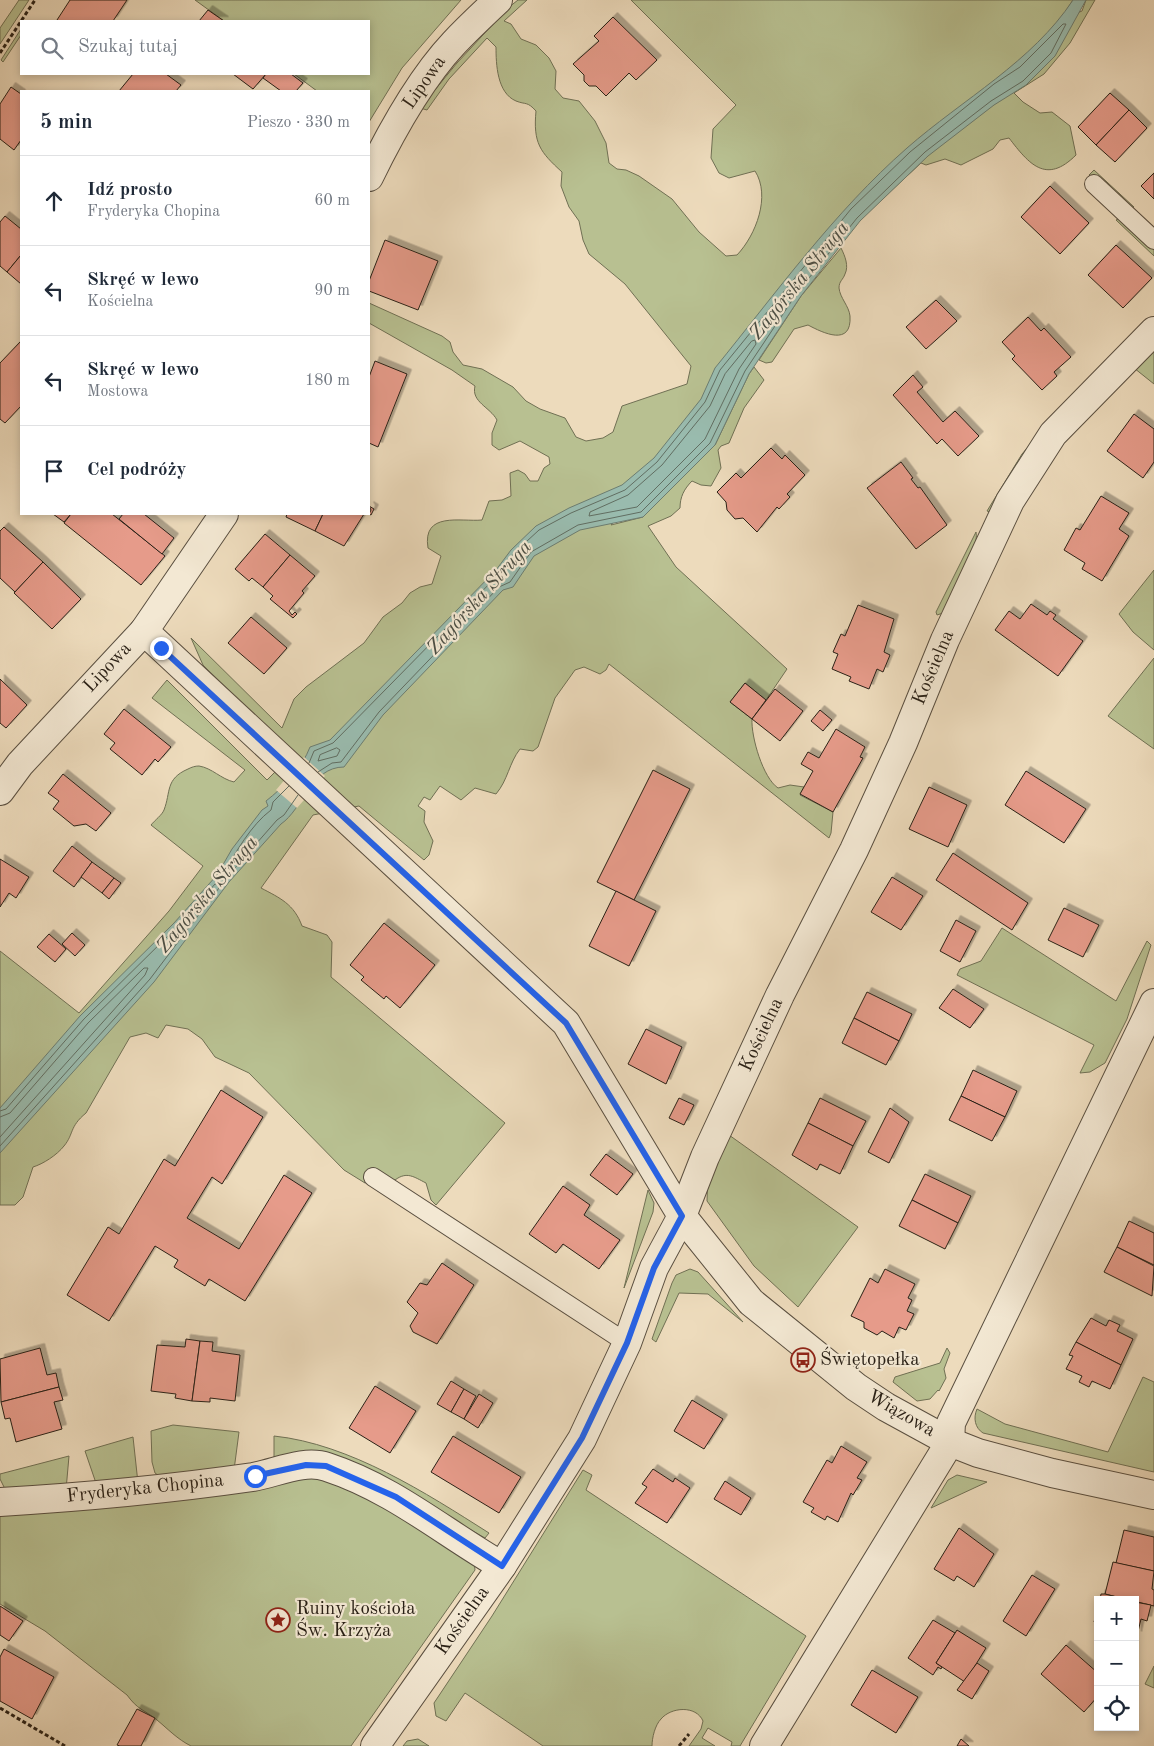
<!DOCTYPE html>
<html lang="pl">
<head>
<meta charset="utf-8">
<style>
	body { margin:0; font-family:"Old Standard TT",serif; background:#f6f6f7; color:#1f2937 }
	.controls { position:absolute; right:15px; bottom:15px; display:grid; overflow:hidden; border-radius:0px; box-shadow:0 2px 8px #0003 }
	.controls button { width:45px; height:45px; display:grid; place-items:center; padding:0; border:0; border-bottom:1px solid #e0e1e3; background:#fff; color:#1f2937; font:25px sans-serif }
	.stop { position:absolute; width:15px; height:15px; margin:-11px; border:4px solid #2563eb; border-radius:50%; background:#fff }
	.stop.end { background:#2563eb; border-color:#fff; box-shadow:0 1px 5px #0008 }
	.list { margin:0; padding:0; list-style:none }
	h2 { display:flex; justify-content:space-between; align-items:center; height:65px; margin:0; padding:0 20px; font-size:21px }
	h2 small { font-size:16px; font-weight:400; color:#747a83 }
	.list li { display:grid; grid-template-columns:32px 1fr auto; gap:15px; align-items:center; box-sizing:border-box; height:90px; padding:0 20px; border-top:1px solid #e0e1e3 }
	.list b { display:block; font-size:19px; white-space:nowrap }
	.list p { margin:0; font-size:16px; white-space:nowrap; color:#747a83 }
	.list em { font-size:16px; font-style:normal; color:#747a83 }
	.icon { flex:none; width:28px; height:28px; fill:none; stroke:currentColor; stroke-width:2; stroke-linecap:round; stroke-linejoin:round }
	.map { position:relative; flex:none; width:1154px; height:1746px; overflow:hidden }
	.search { position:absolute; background:#fff; box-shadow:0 2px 8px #0003; left:20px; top:20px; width:350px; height:55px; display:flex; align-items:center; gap:12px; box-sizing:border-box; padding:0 18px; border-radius:0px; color:#747a83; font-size:19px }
	.panel { position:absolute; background:#fff; box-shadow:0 2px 8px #0003; left:20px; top:90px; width:350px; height:425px; border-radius:0px }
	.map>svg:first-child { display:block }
	.green { fill:#b8c091; stroke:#707054 }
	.water { fill:#99bbae; stroke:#6c7d71 }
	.pier { fill:#eddbbc }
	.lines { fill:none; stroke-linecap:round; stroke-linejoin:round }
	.shore { stroke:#616e62; stroke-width:1 }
	.building { fill:#e69b8a; stroke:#292016; filter:url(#shadow) }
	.service-casing { stroke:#5a4f40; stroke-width:20 }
	.minor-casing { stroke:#5a4f40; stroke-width:30 }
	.tertiary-casing { stroke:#5a4f40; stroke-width:30 }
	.path { stroke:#292016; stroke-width:3; stroke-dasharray:4 2.5; stroke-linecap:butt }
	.service { stroke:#f3e8d3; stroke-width:18 }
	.minor { stroke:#f3e8d3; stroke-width:28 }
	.tertiary { stroke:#f3e8d3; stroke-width:28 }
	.route { stroke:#2563eb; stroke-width:6 }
	.labels { text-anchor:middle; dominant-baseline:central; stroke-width:4.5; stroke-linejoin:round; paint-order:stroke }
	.street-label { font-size:19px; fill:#292016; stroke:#f3e8d3 }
	.poi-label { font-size:19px; fill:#292016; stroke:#f3e8d3; text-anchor:start }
	.water-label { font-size:20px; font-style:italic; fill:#4b4e44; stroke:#f3e8d3 }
</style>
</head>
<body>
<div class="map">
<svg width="1154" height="1746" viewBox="0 0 1154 1746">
	<defs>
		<filter id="shadow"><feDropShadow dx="4.5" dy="-4.5" stdDeviation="0" flood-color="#0004"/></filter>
	</defs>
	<rect width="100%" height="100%" fill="#eddbbc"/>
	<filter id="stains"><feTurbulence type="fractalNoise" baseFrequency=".004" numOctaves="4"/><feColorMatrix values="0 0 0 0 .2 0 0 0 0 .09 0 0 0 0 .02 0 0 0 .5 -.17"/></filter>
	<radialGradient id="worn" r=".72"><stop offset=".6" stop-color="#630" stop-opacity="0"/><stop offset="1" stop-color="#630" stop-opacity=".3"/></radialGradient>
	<g class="green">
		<polygon points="19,0 29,0 0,44 0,28"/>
		<polygon points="195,0 461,0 402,68 369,122 369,91 317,91 294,74 369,74 369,21 224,21"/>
		<path d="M518,0H527L504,21L511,24L521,39L536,45L549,58L556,71L555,89L563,98L579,101L595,121L606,143L609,163L617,169L626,170L639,176L672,199L699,232L726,256L737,255C756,235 771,196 755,171L729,178L719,173L711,158L713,129L736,105L631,0H1073L1060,20L1082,11L1086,0H1095L1070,43L1044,74L1014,93L1023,102L1040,113L1052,112L1070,126L1076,155C1046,185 1029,164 1009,138L1000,140L993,149L961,165L945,159L926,165L921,163L853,226L611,525L643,517L715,445L749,374L754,367L764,380L744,408L729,443L721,446L718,450L721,468L711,486L701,485L692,481C684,489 680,497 680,508L671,516L648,526L676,567L787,669L766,700L745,683L730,702L752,719C751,737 763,778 778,788L790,785L804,787L800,795L833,812L831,833L829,838L609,664L606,670L600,674L584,667L575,670L555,698L538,747L533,751L520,749C509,763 508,780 496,794L475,788L461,800L440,786L430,800L424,797L418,806L425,811L424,822L433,841L429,855L424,860L359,806L313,815L261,888C280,898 294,904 302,926L327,935L332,942L331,977L505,1123L436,1205L431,1200L426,1183C414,1177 407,1171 395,1180L370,1174L365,1183L344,1170L249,1073L215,1057L202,1039L188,1029L166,1025L158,1038L146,1033L130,1037L86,1113C69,1127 74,1134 64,1146C57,1155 43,1164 33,1167L23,1197L15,1205H0V951L79,1013L169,911L203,866L151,825C155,820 162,815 164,810C171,792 165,779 188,769C192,767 195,766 199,766C212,768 221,779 234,782L245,770L152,698L167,680L267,780L293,754L203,665L191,638L282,728L294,699L306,687L364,643L383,617L402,603L410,593L420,587L432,584L441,556L428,548C422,511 461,522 482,520L489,501L502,500L511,496L510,473L518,470L525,474L530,481H538L544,468L550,464L549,457L520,441L499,450L492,445V433L497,420C490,407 471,402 475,386L452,370L369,323V303L442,336L450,342L453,352L463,365L482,369L513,387L526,401L540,409L565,418L576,437L586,441L603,438L613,432L622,406L687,384L691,366L625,284L589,254L583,240L579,221L569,207L561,186L562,172C540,152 533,143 536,111C527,101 526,105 516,101C497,93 496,64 496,47L487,38L449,79L427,110L420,108L457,63L494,23V19Z"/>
		<polygon points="21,29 21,35 3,62 1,60"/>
		<polygon points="1094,170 1134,207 1129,209 1117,202 1089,175"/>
		<polygon points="1120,218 1154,249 1154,256 1116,220"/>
		<path d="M841,248C845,256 849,266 845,274C843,280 839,281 839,288C840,298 849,306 850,316C852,347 823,333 808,325L794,329L772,362L766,363L759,360L801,296Z"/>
		<polygon points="1154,343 1154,384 1134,368"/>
		<polygon points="1034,440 990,512 987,511 1022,454"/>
		<path d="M976,532C980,550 952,596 943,613L937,615L936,612Z"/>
		<polygon points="1154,570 1154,650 1133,632 1119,614"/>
		<polygon points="1154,658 1154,749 1108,716"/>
		<polygon points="1002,928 1116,1001 1147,941 1151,945 1127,1019 1105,1063 1090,1072 1080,1073 1094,1045 957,975 960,969 981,961"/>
		<polygon points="729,1135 858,1227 798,1307 754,1266 707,1201 708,1173"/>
		<polygon points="648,1190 654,1203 653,1212 624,1288"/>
		<polygon points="690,1269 698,1272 743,1322 708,1294 679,1293 656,1342 652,1339 672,1283 676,1275"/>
		<polygon points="947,1348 950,1353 944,1369 946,1378 939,1391 938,1390 930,1399 917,1401 893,1382 895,1377 940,1363"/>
		<path d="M1143,1377L1154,1382V1472L983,1433C975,1428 973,1418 977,1409L1005,1424L1108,1452Z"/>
		<polygon points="173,1425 239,1432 234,1470 165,1480 155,1473 152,1462 151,1431"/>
		<path d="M274,1436C350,1444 426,1493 489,1533L485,1538L427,1505L274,1464Z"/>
		<polygon points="133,1437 138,1483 97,1486 85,1451"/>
		<polygon points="69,1456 66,1490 8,1495 0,1479 0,1474"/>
		<path d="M583,1470L592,1475L586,1490L806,1636L740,1746H731L732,1742L708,1728L702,1738L715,1746H689L701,1729L703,1721C696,1705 671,1707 661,1719C655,1725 652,1738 652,1746H543L465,1693L446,1721L436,1716L434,1703L492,1616Z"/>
		<path d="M311,1472L358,1488L474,1561L475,1570L351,1746H191C177,1739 168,1729 157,1720C143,1709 138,1710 127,1695L45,1631L0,1604V1509Z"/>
		<polygon points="957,1475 987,1482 931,1508 948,1480"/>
		<polygon points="1154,1666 1154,1688 1145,1684"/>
		<polygon points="418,1739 429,1746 403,1746 407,1741"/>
	</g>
	<path class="water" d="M1073,0H1086L1055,56L1026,85L994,105L928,156L860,221L801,296L749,374L715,445L643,517L580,530L534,556L513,587L503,590L383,715L344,767C311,767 303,809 281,824L229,882L154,982L0,1153V1108L80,1016L174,923L217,875L232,849L262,810L268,806L266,801C284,787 302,768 310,747L330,740L496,570L511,550L536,526L569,508L622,485L654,458L701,399L715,368C776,293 834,212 907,148C963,99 1032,62 1073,0Z"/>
	<polygon class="pier" points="304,757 325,776 297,808 276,790"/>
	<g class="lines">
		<g class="shore">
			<polygon points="752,341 755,340 756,344 739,369 705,439 637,507 589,516 590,512 628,495 662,465 710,406 725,374"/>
			<polygon points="337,748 340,750 337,756 318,761 320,755"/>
			<polyline points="309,763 314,751 333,743 499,574 514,553 539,530 571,513 625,490 657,462 705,402 720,370 851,209 910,152 994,84 1020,67 1063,24 1066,24 1051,53 1023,81 991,101 925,152 857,218 797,293 745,371 710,443 641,512 578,525 531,552 510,582 499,587 379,712 341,762 332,763 318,772"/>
			<path d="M289,786L273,802L271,810C251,825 236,852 223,874L224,877H227L277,820L284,815L298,795"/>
			<polyline points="0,1111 6,1109 84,1019 178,926 215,884 219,884 219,888 150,979 0,1146"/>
			<polyline points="0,1117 10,1113 88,1023 144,968 148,968 145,975 0,1137"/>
		</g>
	</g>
	<g class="building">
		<polygon points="70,0 127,0 113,21 59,21 57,20"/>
		<polygon points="208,10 224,21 199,21"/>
		<polygon points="613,17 657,60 636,80 629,73 606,96 596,86 589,86 584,81 584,75 573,64 599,41 594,36"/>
		<polygon points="133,74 166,74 181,85 176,91 119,91"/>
		<polygon points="233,74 266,74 253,89"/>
		<polygon points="266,74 291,74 303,83 296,91 281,91 263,78"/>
		<polygon points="11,87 21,94 21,140 14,150 0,139 0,104"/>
		<polygon points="1110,93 1129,110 1096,145 1078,127"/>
		<polygon points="1129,110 1147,128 1115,162 1096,145"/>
		<polygon points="1154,173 1154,199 1141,186"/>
		<polygon points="1050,186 1089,223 1060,254 1021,217"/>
		<polygon points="5,216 21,229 21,255 7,272 0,266 0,222"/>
		<polygon points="385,240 438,261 418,310 369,291 369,281"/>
		<polygon points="1116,245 1152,278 1123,308 1088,275"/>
		<polygon points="21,255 21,284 7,272"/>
		<polygon points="936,300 957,321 926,349 906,327"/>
		<polygon points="1028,317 1041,331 1044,328 1071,357 1054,372 1057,376 1042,390 1012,359 1015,356 1002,342"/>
		<polygon points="21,341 21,406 5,423 0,419 0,363"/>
		<polygon points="375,361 407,374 378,447 369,443 369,377"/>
		<polygon points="913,375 923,387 917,392 943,422 955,411 979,436 958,456 942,439 937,444 893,395"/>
		<polygon points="1134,414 1154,429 1154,462 1143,478 1107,451"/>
		<polygon points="771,448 782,459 785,455 805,475 787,494 790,497 779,509 777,507 757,532 743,518 735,519 727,510 726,502 717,492 736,473 741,478"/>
		<polygon points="901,462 913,478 911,479 918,488 920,487 947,525 916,549 867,488"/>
		<polygon points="1101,496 1129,513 1119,529 1129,536 1102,581 1082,569 1085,563 1064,550 1076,528 1080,530"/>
		<polygon points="369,506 374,509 371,515 369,514 371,510"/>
		<polygon points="53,514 71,514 64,522"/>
		<polygon points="71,514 112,514 165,556 141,585 64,523"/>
		<polygon points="123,514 144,514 174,538 162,554 119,519"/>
		<polygon points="287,514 323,514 315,531 286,517"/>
		<polygon points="323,514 364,514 344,546 315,531"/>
		<polygon points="4,527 43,562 15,592 0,578 0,531"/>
		<polygon points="265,534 290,555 263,587 252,578 249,581 235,569"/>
		<polygon points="290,555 315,576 302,591 304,593 289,611 292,615 295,612 297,614 293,618 270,599 273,596 263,587"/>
		<polygon points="43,562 81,599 52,629 14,593"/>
		<polygon points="1031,604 1047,615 1050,611 1056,615 1053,619 1083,641 1058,676 995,630 1009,611 1020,619"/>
		<polygon points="858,605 894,619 884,652 890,655 883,672 877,669 869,689 849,681 851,677 832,669 838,654 833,652 841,634 845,636"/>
		<polygon points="251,617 287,648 264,674 228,643"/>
		<polygon points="0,679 27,705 6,728 0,723"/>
		<polygon points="745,683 766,700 752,719 730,702"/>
		<polygon points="775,689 803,711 780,741 752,719"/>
		<polygon points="124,709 171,747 158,762 155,759 142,775 110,749 115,743 104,734"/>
		<polygon points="820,710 832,720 823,731 811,721"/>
		<polygon points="836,729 865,747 860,757 863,758 833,812 800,794 813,771 801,764 808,752 819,758"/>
		<polygon points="653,770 690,789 634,900 597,882"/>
		<polygon points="1026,771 1086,809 1064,843 1005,805"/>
		<polygon points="63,774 111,813 96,831 86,824 74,826 53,809 59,801 48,793"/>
		<polygon points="929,787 967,805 948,847 909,829"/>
		<polygon points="72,846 92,862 74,887 53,871"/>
		<polygon points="953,853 1028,903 1012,930 936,880"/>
		<polygon points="0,859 29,877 16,898 9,893 0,907"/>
		<polygon points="92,862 114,878 102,893 81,877"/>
		<polygon points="892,877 923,896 901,930 871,912"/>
		<polygon points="114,878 121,883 109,899 102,893"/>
		<polygon points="616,891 656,911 629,966 589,946"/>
		<polygon points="1064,908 1099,925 1083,957 1048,940"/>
		<polygon points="956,920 976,931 960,962 940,951"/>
		<polygon points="384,923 435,965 400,1008 386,996 384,999 361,980 364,977 350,965"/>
		<polygon points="72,933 85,945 75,956 62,944"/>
		<polygon points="49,934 66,949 55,962 37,947"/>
		<polygon points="953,989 984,1009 970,1028 939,1008"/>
		<polygon points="867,992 912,1014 899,1041 854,1018"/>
		<polygon points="854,1018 899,1041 886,1065 842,1043"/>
		<polygon points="646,1029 682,1047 666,1084 628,1064"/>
		<polygon points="973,1070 1017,1091 1005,1117 961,1096"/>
		<polygon points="221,1090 263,1117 222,1184 212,1177 187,1218 239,1249 284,1175 312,1193 245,1301 209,1279 205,1286 174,1267 178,1260 155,1246 109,1321 67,1295 108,1227 119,1234 164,1159 175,1166"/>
		<polygon points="961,1096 1005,1117 992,1141 949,1120"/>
		<polygon points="679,1098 694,1105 684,1125 669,1118"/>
		<polygon points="820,1098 866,1121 853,1146 808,1123"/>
		<polygon points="890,1108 909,1122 889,1163 868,1152"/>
		<polygon points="808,1123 853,1146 840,1174 820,1164 817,1170 792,1155"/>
		<polygon points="606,1154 633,1174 617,1195 590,1175"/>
		<polygon points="925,1174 971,1196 958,1223 912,1200"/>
		<polygon points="563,1186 590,1205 584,1215 620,1240 599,1269 563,1244 556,1253 529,1234"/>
		<polygon points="912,1200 958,1223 945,1249 899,1226"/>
		<polygon points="1129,1221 1154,1233 1154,1265 1117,1247"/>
		<polygon points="1117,1247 1154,1266 1152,1296 1104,1272"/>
		<polygon points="442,1263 474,1285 437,1344 413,1332 410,1326 418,1313 407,1302 420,1283 427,1285"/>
		<polygon points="885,1269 915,1284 908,1298 912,1300 907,1311 914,1314 906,1330 899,1327 894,1338 882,1331 877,1335 864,1328 864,1322 851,1316 870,1278 878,1283"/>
		<polygon points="1091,1318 1106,1326 1109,1320 1120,1325 1117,1331 1133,1339 1121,1365 1076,1342"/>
		<polygon points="186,1339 200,1341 192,1401 175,1398 176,1394 151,1391 157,1345 185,1347"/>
		<polygon points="200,1341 213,1342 212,1351 240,1355 235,1401 210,1398 210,1402 192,1401"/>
		<polygon points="1076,1342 1121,1365 1110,1389 1092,1381 1089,1387 1079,1382 1082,1376 1066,1369 1073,1356 1069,1355"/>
		<polygon points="40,1348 47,1375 56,1373 59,1387 1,1402 0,1359"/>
		<polygon points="451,1381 464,1389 451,1412 437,1404"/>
		<polygon points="375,1386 416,1411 390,1453 349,1428"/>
		<polygon points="59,1387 63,1400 54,1402 62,1429 16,1442 10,1418 5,1419 1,1402"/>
		<polygon points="464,1389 476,1396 464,1419 451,1412"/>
		<polygon points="479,1394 493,1403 478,1428 464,1419"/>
		<polygon points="692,1400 723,1419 704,1449 674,1431"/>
		<polygon points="453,1436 521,1477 499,1513 431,1472"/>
		<polygon points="841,1446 867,1462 857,1478 862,1480 853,1495 851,1493 838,1522 827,1516 825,1520 811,1512 814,1508 803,1502 827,1460 832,1463"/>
		<polygon points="653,1469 673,1482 675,1478 690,1488 667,1523 635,1503 647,1487 642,1484"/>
		<polygon points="725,1481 751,1498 741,1515 714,1499"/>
		<polygon points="959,1528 994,1554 974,1587 957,1576 954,1581 934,1569"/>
		<polygon points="1124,1530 1154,1537 1154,1571 1116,1563"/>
		<polygon points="1113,1562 1154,1571 1152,1589 1154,1590 1154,1606 1105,1594"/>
		<polygon points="1032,1575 1055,1589 1026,1636 1003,1621"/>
		<polygon points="1101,1594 1105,1594 1128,1600 1100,1600"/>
		<polygon points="1135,1602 1151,1605 1147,1621 1141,1619 1137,1636"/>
		<polygon points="0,1606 23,1621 9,1641 0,1635"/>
		<polygon points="1098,1608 1098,1625 1094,1622"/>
		<polygon points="933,1620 955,1633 936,1663 942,1667 941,1669 938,1667 933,1675 908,1658"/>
		<polygon points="957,1630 986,1648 965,1682 936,1663"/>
		<polygon points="1066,1645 1098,1673 1098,1696 1084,1712 1041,1674"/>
		<polygon points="4,1649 54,1677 32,1719 0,1701 0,1657"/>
		<polygon points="977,1663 989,1671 972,1699 957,1690"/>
		<polygon points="872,1670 918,1697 896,1733 851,1705"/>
		<polygon points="137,1709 155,1718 141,1746 120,1746 117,1745"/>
		<polygon points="961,1739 969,1746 957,1746"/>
	</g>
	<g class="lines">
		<g class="service-casing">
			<g id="service">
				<polyline points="1094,184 1154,240"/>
				<polyline points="373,1177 627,1343"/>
			</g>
		</g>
		<g class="minor-casing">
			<g id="minor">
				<polyline points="0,791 20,764 144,631"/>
				<path d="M0,1502C85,1497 169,1489 253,1477C276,1473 304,1459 327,1467C394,1489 443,1532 502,1566"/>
				<polyline points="375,1746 502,1566 582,1439 627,1343 654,1268 682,1216 705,1157 780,995 854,850 903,743 945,640 1010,501 1053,434 1154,331"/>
				<polyline points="764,1746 950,1442 951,1423 1154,1003"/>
			</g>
		</g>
		<g class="tertiary-casing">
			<g id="tertiary">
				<path d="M369,177C390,134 421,78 454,43C468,28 483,14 498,0"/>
				<polyline points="224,514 144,631 566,1023 682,1216 751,1302 856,1387 886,1407 950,1442 978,1453 1052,1473 1154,1495"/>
			</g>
		</g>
		<g class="path">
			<polyline points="0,53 35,0"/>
			<polyline points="0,1708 65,1746"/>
			<polyline points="679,1746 689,1734"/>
		</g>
		<use href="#service" class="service"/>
		<use href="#minor" class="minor"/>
		<use href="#tertiary" class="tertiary"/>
	</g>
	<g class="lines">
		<polyline class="route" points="161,648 566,1023 682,1216 654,1268 627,1343 582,1438 502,1566 396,1497 326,1466 306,1465 255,1476"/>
	</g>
	<defs>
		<g id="bus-ring" transform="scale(1.25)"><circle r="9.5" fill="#f3e8d3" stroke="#8f2418" stroke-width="1.5"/><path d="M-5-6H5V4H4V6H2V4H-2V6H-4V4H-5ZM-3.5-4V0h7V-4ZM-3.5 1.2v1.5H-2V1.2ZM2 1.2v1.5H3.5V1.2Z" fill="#8f2418"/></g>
		<g id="sight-ring" transform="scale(1.25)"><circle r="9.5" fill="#f3e8d3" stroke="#8f2418" stroke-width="1.5"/><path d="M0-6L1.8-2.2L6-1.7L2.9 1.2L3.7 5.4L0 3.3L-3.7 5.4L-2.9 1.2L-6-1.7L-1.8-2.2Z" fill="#8f2418"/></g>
	</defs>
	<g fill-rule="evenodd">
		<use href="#bus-ring" x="803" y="1360"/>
		<use href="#sight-ring" x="278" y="1620"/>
	</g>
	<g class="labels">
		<g class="street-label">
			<text transform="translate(425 83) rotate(-55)">Lipowa</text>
			<text transform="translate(108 668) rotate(-47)">Lipowa</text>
			<text transform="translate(934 668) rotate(-67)">Kościelna</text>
			<text transform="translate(762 1035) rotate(-65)">Kościelna</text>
			<text transform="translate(901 1414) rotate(30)">Wiązowa</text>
			<text transform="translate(145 1489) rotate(-6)">Fryderyka Chopina</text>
			<text transform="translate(463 1621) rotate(-55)">Kościelna</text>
		</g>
		<g class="poi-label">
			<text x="820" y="1360">Świętopełka</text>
			<text x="296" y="1609">Ruiny kościoła<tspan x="296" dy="22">Św. Krzyża</tspan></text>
		</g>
		<g class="water-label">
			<text transform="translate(800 281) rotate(-51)">Zagórska Struga</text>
			<text transform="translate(480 598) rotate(-48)">Zagórska Struga</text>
			<text transform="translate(208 895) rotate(-50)">Zagórska Struga</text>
		</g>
	</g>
	<rect width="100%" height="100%" filter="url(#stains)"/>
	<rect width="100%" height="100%" fill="url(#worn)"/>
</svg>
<div class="controls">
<button>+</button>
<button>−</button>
<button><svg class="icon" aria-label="locate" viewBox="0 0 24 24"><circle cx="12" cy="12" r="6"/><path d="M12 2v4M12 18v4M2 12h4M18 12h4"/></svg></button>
</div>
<div class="stop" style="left:255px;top:1476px"></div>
<div class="stop end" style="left:161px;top:648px"></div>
<div class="search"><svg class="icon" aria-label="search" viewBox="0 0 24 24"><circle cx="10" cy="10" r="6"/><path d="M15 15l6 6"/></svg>Szukaj tutaj</div>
<section class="panel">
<h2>5 min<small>Pieszo · 330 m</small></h2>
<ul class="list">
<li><svg class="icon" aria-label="ahead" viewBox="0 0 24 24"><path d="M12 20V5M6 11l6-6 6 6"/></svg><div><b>Idź prosto</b><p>Fryderyka Chopina</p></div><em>60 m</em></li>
<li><svg class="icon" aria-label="left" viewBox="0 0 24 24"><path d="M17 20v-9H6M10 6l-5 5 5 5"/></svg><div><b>Skręć w lewo</b><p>Kościelna</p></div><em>90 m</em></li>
<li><svg class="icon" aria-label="left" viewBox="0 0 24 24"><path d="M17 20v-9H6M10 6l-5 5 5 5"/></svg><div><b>Skręć w lewo</b><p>Mostowa</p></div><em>180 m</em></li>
<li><svg class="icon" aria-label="arrive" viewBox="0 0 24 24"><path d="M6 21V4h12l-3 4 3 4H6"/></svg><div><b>Cel podróży</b></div></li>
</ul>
</section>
</div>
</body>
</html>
